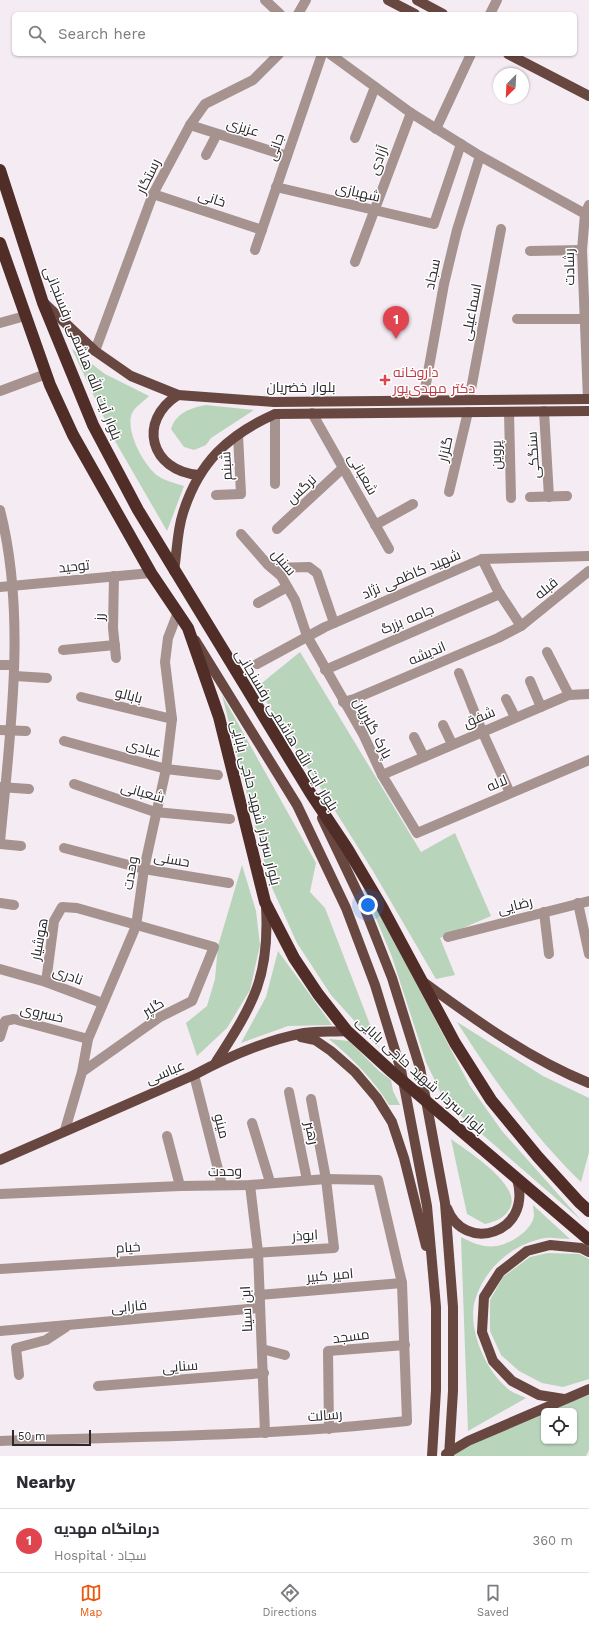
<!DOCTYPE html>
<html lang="en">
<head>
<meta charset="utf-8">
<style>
	body { margin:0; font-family:"Work Sans",Cairo,sans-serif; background:#f7f7f7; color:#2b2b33 }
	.controls { position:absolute; right:12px; bottom:12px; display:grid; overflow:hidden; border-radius:6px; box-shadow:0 1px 3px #0004 }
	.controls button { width:36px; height:36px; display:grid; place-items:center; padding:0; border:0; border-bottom:1px solid #e1e1e2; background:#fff; color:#2b2b33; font:20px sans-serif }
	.compass { position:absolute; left:493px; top:68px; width:36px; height:36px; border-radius:50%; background:#fff; box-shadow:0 1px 3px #0004; rotate:204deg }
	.scale { position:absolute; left:12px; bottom:10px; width:79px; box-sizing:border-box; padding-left:4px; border:2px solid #2b282b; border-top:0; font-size:11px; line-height:14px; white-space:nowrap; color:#2b282b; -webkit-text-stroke:3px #fff; paint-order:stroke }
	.you { position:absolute; left:368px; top:905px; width:14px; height:14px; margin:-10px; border:3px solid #fff; border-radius:50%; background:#1a73e8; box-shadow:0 0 0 6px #1a73e833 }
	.badge { display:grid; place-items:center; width:26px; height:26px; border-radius:50%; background:#ea580c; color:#fff; font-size:13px; font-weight:700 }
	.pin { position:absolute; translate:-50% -33px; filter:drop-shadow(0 1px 2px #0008) }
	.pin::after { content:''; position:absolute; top:21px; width:14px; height:12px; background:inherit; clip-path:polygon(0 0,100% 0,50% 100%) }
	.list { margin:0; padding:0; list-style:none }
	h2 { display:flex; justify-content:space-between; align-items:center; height:52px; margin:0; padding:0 16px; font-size:17px }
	h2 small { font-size:13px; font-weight:400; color:#7c7c81 }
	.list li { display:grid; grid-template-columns:26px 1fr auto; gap:12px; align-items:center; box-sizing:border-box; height:64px; padding:0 16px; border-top:1px solid #e1e1e2 }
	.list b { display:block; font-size:15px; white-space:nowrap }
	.list p { margin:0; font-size:13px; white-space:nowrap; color:#7c7c81 }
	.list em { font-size:13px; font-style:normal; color:#7c7c81 }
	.icon { flex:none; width:22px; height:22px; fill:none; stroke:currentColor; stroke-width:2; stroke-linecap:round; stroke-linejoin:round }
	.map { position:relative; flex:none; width:589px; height:1456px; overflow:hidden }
	.search { position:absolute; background:#fff; box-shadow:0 1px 3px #0004; left:12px; right:12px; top:12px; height:44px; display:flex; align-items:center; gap:10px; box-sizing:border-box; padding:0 14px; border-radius:6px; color:#7c7c81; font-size:15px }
	.sheet { height:116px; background:#fff }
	nav { display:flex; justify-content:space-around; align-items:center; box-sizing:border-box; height:56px; border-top:1px solid #e1e1e2; background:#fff; font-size:11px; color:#7c7c81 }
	nav a { display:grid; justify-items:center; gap:2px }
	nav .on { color:#ea580c }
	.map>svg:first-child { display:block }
	.green { fill:#b8d4ba }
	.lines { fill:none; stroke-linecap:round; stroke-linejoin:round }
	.minor { stroke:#a6928e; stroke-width:10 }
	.major { stroke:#684741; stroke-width:10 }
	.highway { stroke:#512d27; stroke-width:12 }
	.health-dot { fill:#e0444e; stroke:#fff; stroke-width:1.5 }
	.labels { text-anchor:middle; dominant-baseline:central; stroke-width:3; stroke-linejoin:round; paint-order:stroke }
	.street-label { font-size:14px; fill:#2b282b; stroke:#fff }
	.health-label { font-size:14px; fill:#be3a42; stroke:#fff; text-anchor:start }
</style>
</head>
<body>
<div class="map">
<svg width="589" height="1456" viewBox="0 0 589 1456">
	<rect width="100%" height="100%" fill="#f4ebf3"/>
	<g class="green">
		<path d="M72,349L105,374L149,396C144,401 135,407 132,413C125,430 143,465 158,476C165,481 175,483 184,486L167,531L115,441Z"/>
		<path d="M206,405L254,410L211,438L206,445L194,450L184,447L171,429C176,413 190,408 206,405Z"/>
		<polygon points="300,652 421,852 455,833 491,916 440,938 455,975 436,979 373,871 257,687"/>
		<polygon points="222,695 316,863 310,892 325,908 379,1048 331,995 297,943 269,881"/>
		<polygon points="242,865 256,911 260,945 250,990 227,1028 197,1056 186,1023 207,1006 215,979 218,946"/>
		<polygon points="354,865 470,1086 502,1131 581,1220 445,1102 426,1062 392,957"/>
		<polygon points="278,951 332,1025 288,1026 241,1043 266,997"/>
		<path d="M457,1022L543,1076L589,1098V1152L581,1182C568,1170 557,1157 545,1144C512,1105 484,1065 457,1022Z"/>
		<path d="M329,1039L349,1041L379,1071L391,1080L393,1091L400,1105H389C373,1079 353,1059 329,1039Z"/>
		<path d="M451,1139C467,1151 522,1185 510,1208C504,1219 496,1221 485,1224L467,1214Z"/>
		<path d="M533,1205L570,1239C562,1239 553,1237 545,1238C512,1244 485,1268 475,1300C467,1328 485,1370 507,1388C512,1393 520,1395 526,1398L468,1431L461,1237C472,1243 484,1248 497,1246C510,1244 533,1230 534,1215C534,1212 533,1208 533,1205Z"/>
		<polygon points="548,1253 579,1254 589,1259 589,1379 563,1387 542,1383 519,1371 501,1355 490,1331 490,1300 503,1277 530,1257"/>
		<polygon points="589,1395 589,1450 586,1456 450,1456 450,1454 544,1411 544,1441 574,1441 574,1411 544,1411"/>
	</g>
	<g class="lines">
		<g class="minor">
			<polyline points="265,0 280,14"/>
			<polyline points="298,14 306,0"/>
			<polyline points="490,14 497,0"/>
			<polyline points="330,54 411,113 480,156 589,216"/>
			<polyline points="190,125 287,156"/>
			<polyline points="436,129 471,54"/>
			<polyline points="355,138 375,87"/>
			<polyline points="206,155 217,134"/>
			<polyline points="276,187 434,224 461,144"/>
			<polyline points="153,194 262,230"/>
			<polyline points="255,250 322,54"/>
			<polyline points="530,251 582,250"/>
			<polyline points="355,262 411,113"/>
			<polyline points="517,319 589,319"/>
			<polyline points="0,323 25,316"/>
			<polyline points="95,351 153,194 190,125 205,104 253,80 279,54"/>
			<polyline points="0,391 46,374"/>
			<polyline points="588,399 582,250 585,214 589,205"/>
			<polyline points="423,400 444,284 457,230 480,156"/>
			<polyline points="469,400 501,229"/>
			<polyline points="544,411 549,497"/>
			<polyline points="509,412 511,498"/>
			<polyline points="312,413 389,549"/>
			<polyline points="275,414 275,484"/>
			<polyline points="449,492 468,412"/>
			<polyline points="216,495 241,494 238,435"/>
			<polyline points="530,497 567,496"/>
			<path d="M0,510C27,615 10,735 0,842"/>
			<polyline points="375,525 413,504"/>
			<polyline points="277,529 343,468"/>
			<polyline points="241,534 268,565 281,576 295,600 307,636 363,734 382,775 417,833 589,760"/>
			<polyline points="482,559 498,591 521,626"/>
			<polyline points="272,568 309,567 317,573 334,623"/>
			<polyline points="114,576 113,628 116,658"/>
			<polyline points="0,587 151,573"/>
			<polyline points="258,603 287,587"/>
			<polyline points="63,650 115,645"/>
			<polyline points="547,652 569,695"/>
			<polyline points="257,664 325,627 482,559 589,556"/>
			<polyline points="0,665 14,665"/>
			<polyline points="325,670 500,594"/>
			<polyline points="459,673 482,731 510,793"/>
			<polyline points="15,676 47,678"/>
			<polyline points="530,681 541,707"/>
			<polyline points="81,697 172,719"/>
			<polyline points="506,699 515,717"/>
			<polyline points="343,702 354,699 498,638 521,626 589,571"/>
			<polyline points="443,725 452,744"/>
			<polyline points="0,730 26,731"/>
			<polyline points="414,737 424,757"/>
			<polyline points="64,741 166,769 218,775"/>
			<polyline points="382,775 569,695 589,694"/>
			<polyline points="74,784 155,812 230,819"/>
			<polyline points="0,787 29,789"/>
			<polyline points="0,844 21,846"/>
			<polyline points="64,848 144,869 229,883"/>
			<polyline points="0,903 14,905"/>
			<polyline points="578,903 589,954"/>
			<polyline points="544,912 549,954"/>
			<polyline points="448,937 589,901"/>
			<polyline points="0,969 46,982 102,1003"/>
			<polyline points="46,982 54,921 62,907 77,908 214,947 192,1001 160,1017 82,1072"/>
			<polyline points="0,1037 5,1021 14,1019 88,1039"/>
			<polyline points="194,1075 222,1185"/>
			<polyline points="289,1092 307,1180"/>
			<polyline points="252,1123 270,1182"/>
			<polyline points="65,1130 82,1072 88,1039 136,926 144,869 166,769 172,719 165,662 168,638 178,612"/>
			<polyline points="167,1136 180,1186"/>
			<polyline points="250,1185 258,1252 265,1433"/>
			<path d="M0,1194L180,1186L250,1185L326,1179L378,1180L402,1283L407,1421C272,1436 136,1437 0,1441"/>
			<polyline points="0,1269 334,1248 326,1179 311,1099"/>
			<polyline points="259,1295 402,1283"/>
			<polyline points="0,1331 260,1308"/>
			<polyline points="262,1349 285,1355"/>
			<polyline points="19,1375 16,1348 46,1340 66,1327"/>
			<polyline points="98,1386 264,1373"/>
			<polyline points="329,1429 328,1351 405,1345"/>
		</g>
		<g class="major">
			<polyline points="388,0 415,14"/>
			<polyline points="417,0 443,14"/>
			<polyline points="508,54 589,96"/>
			<polyline points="44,303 95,351 131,376 178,395 274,402 589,399"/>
			<path d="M178,395C137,421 150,471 199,475"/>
			<path d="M174,571C177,552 177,531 183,513C199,462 228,435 275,414L589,411"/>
			<polyline points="195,640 297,805 346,908 375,985 401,1070 427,1206 436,1307 436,1390 432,1456"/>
			<polyline points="322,818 362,902 392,978 420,1068 445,1203 453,1307 453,1391 449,1456"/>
			<path d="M422,981C474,1019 529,1059 589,1083"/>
			<polyline points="301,1037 315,1040 331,1051 355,1072 377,1098 392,1122 404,1158 426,1246"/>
			<path d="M216,1062C253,1004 270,978 266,907"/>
			<path d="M0,1160L194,1075C228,1057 266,1040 304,1033C318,1031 333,1032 347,1031"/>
			<path d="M447,1208C464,1254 533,1234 517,1179"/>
			<polyline points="564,1399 539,1395 512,1381 493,1361 482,1332 484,1297 500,1272 527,1251 550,1245 581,1248 589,1252"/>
			<polyline points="446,1454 468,1441 589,1389"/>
		</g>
		<g class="highway">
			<polyline points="0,170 43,303 93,425 138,510 311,794 347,848 382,907 455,1043 491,1100 538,1157 579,1202 589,1211"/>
			<polyline points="0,243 50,385 73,435 151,573 188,628 219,717 265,902 294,958 318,994 347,1031 392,1072 589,1240"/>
		</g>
	</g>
	<path class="health-dot" d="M383 374h4v4h4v4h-4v4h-4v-4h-4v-4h4z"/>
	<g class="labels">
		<g class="street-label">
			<text transform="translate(243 127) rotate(17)">عزیزی</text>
			<text transform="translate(275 147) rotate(-71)">جانی</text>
			<text transform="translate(378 160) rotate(-70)">آزادی</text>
			<text transform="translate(148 176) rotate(-64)">رستگار</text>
			<text transform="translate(358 192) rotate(13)">شهبازی</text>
			<text transform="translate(212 198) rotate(18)">خانی</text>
			<text transform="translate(569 267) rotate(-91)">رشادت</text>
			<text transform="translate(432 274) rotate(-78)">سجاد</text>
			<text transform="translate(471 312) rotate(-79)">اسماعیلی</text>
			<text transform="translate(83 353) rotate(68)">بلوار آیت الله هاشمی رفسنجانی</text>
			<text x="301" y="387">بلوار خضریان</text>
			<text transform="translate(445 449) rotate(-77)">گلزار</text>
			<text transform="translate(496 455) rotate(-91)">پروین</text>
			<text transform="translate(533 455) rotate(-94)">سنگکی</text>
			<text transform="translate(226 466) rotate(-93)">شبنم</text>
			<text transform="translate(363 474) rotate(60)">شعبانی</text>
			<text transform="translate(301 489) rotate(-43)">نرگس</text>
			<text transform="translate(284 562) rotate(50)">سنبل</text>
			<text transform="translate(74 566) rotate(-6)">توحید</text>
			<text transform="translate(411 574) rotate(-23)">شهید کاظمی نژاد</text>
			<text transform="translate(546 588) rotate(-39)">قبله</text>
			<text transform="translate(99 617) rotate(-89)">رز</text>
			<text transform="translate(407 619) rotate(-23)">جامه بزرگ</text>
			<text transform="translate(427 653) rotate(-23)">اندیشه</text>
			<text transform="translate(129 695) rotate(14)">بابالو</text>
			<text transform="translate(479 717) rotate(-23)">شفق</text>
			<text transform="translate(373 728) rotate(62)">پارک گلپریان</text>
			<text transform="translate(287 730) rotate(59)">بلوار آیت الله هاشمی رفسنجانی</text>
			<text transform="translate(144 748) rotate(15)">عبادی</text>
			<text transform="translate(497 783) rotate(-23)">لاله</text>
			<text transform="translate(143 792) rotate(16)">شعبانی</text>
			<text transform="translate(256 803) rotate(76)">بلوار سردار شهید حاجی بابایی</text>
			<text transform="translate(172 859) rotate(10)">حسنی</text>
			<text transform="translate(130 873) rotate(-81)">وحدت</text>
			<text transform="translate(515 905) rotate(-14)">رضایی</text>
			<text transform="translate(39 939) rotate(-79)">هوشیار</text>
			<text transform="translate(68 975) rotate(20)">نادری</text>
			<text transform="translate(153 1007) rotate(-31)">گلپر</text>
			<text transform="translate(42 1013) rotate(13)">خسروی</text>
			<text transform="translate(165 1072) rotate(-23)">عباسی</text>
			<text transform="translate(421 1075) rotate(42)">بلوار سردار شهید حاجی بابایی</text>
			<text transform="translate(222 1126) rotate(76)">مینو</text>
			<text transform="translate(312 1133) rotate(78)">رهبر</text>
			<text transform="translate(225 1171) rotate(-1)">وحدت</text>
			<text transform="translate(305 1235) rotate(-3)">ابوذر</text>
			<text transform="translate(128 1247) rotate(-4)">خیام</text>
			<text transform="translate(330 1275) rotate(-5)">امیر کبیر</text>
			<text transform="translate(129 1306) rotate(-5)">فارابی</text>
			<text transform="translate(246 1309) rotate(-93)">ابن سینا</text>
			<text transform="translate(351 1336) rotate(-7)">مسجد</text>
			<text transform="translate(180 1366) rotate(-4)">سنایی</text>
			<text transform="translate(325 1415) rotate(-4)">رسالت</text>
		</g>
		<g class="health-label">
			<text x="393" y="372">داروخانه<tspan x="393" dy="16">دکتر مهدی‌پور</tspan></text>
		</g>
	</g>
</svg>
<div class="controls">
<button><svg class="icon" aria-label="locate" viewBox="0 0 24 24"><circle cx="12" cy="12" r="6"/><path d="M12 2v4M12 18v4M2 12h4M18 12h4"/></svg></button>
</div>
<svg class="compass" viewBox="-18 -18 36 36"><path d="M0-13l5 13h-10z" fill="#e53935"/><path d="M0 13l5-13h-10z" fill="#7c7c81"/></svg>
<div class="scale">50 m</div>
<div class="you"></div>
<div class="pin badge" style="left:396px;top:339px;background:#e0444e">1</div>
<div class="search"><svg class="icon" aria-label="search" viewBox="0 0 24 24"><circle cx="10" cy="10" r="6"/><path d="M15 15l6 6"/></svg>Search here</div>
</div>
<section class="sheet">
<h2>Nearby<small></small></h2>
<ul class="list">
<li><span class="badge" style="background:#e0444e">1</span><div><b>درمانگاه مهدیه</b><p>Hospital · سجاد</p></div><em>360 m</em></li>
</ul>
</section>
<nav>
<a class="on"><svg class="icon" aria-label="map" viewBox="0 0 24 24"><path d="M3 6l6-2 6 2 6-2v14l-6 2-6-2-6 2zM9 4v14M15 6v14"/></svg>Map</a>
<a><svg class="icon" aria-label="directions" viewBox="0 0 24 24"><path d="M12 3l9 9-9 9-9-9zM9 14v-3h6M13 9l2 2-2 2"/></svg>Directions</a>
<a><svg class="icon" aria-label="saved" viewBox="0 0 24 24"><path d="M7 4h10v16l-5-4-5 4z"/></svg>Saved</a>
</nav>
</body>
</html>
